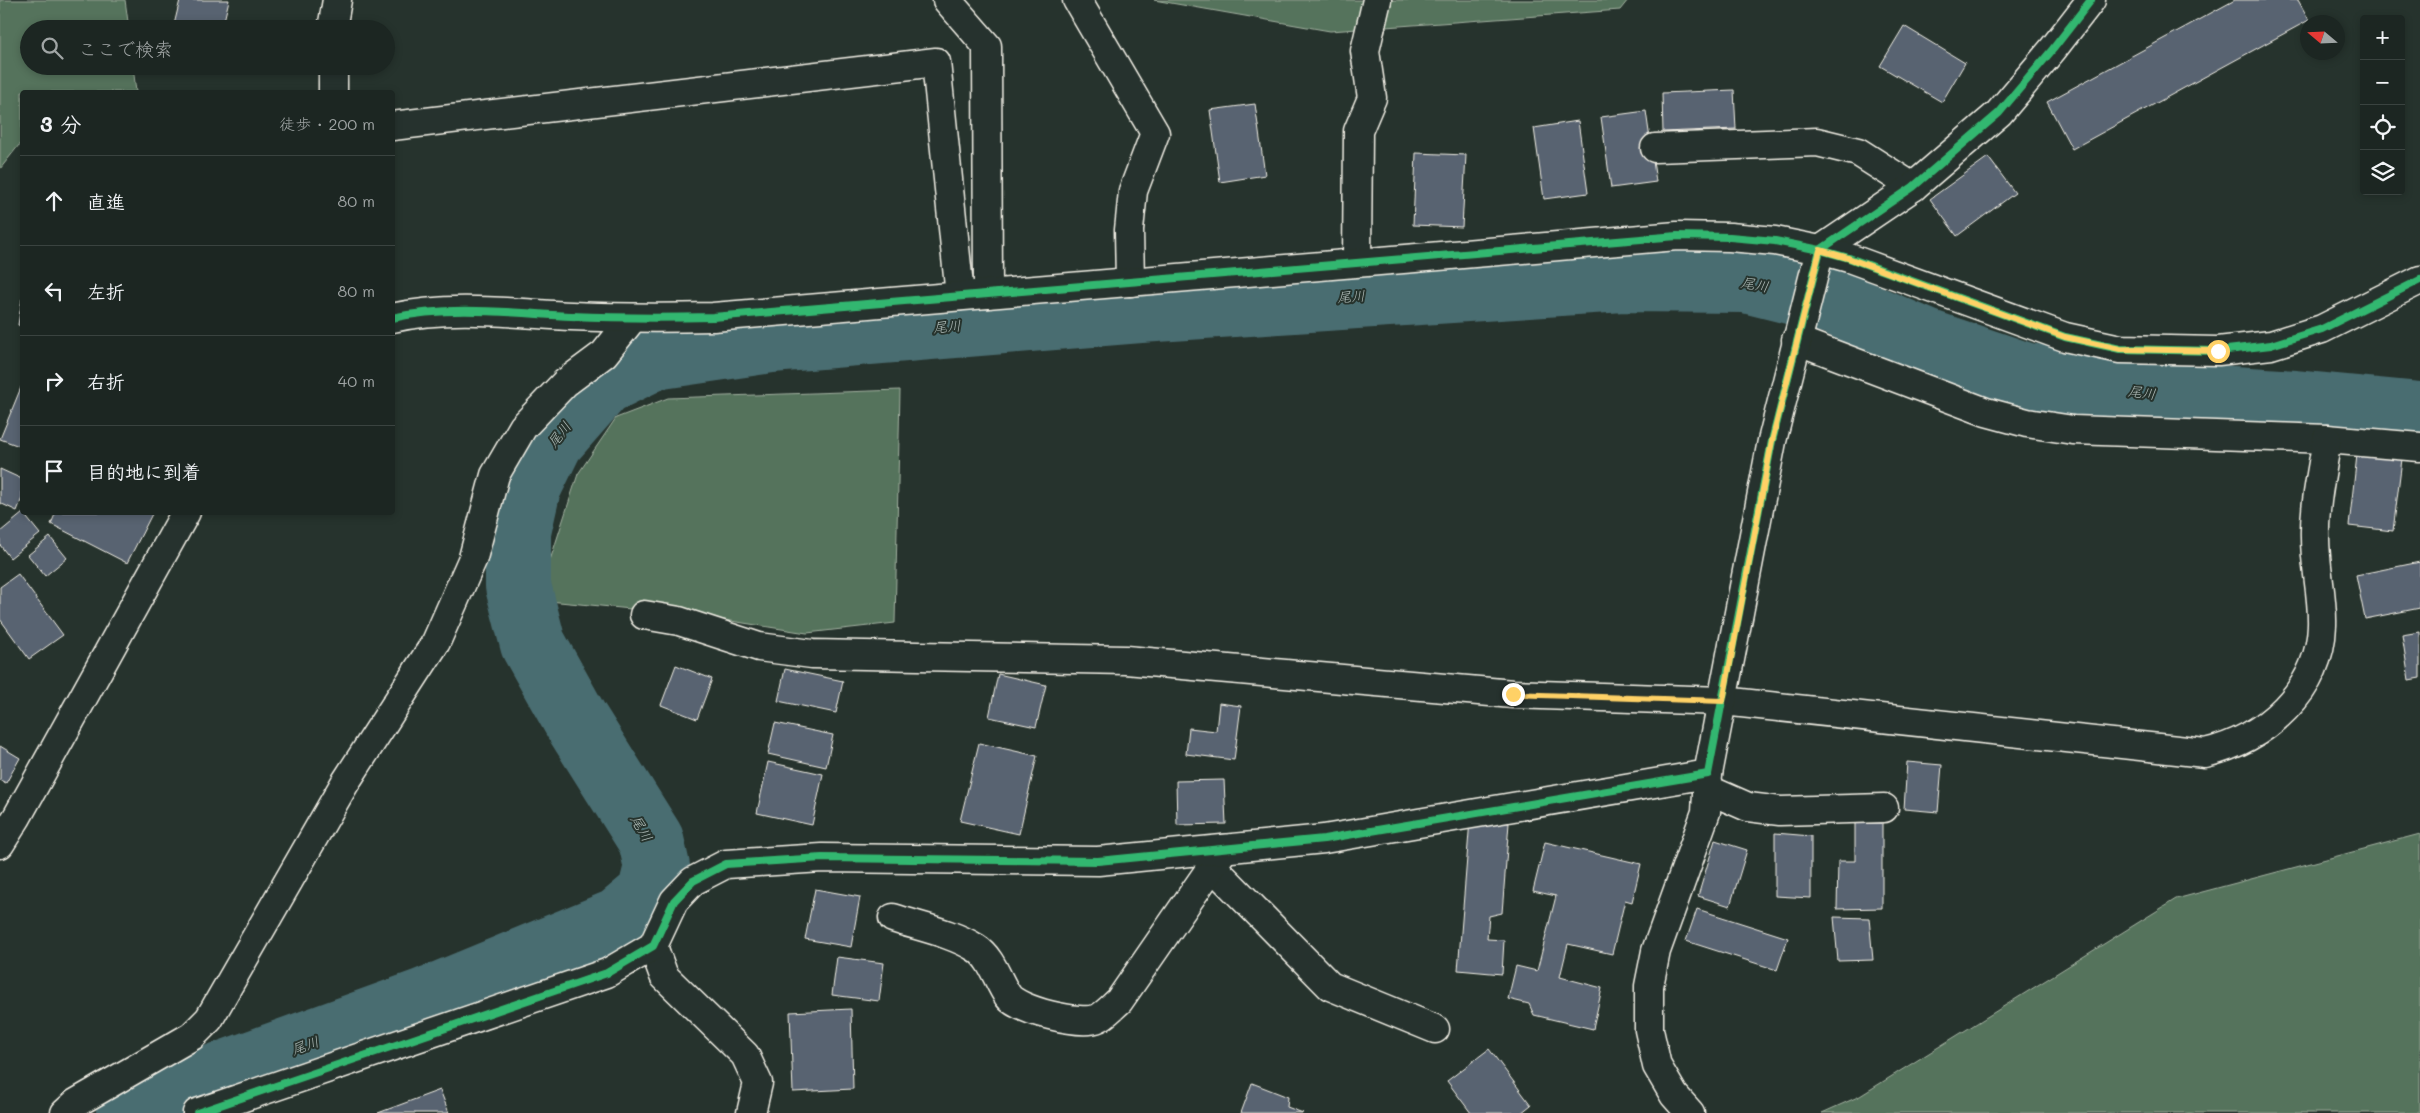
<!DOCTYPE html>
<html lang="ja">
<head>
<meta charset="utf-8">
<style>
	body { margin:0; font-family:Mali,"Klee One",sans-serif; background:#252e2a; color:#f1f3f6 }
	.controls { position:absolute; right:15px; top:15px; display:grid; overflow:hidden; border-radius:5px; box-shadow:0 2px 8px #0003 }
	.controls button { width:45px; height:45px; display:grid; place-items:center; padding:0; border:0; border-bottom:1px solid #3a4340; background:#1c2622; color:#f1f3f6; font:25px sans-serif }
	.compass { position:absolute; left:2300px; top:15px; width:45px; height:45px; border-radius:50%; background:#1c2622; box-shadow:0 2px 8px #0003; rotate:289deg }
	.stop { position:absolute; width:15px; height:15px; margin:-11px; border:4px solid #ffd166; border-radius:50%; background:#fff }
	.stop.end { background:#ffd166; border-color:#fff; box-shadow:0 1px 5px #0008 }
	.list { margin:0; padding:0; list-style:none }
	h2 { display:flex; justify-content:space-between; align-items:center; height:65px; margin:0; padding:0 20px; font-size:21px }
	h2 small { font-size:16px; font-weight:400; color:#a0a5a5 }
	.list li { display:grid; grid-template-columns:32px 1fr auto; gap:15px; align-items:center; box-sizing:border-box; height:90px; padding:0 20px; border-top:1px solid #3a4340 }
	.list b { display:block; font-size:19px; white-space:nowrap }
	.list em { font-size:16px; font-style:normal; color:#a0a5a5 }
	.icon { flex:none; width:28px; height:28px; fill:none; stroke:currentColor; stroke-width:2; stroke-linecap:round; stroke-linejoin:round }
	.map { position:relative; flex:none; width:2420px; height:1113px; overflow:hidden }
	.search { position:absolute; background:#1c2622; box-shadow:0 2px 8px #0003; left:20px; top:20px; width:375px; height:55px; display:flex; align-items:center; gap:12px; box-sizing:border-box; padding:0 18px; border-radius:28px; color:#a0a5a5; font-size:19px }
	.panel { position:absolute; background:#1c2622; box-shadow:0 2px 8px #0003; left:20px; top:90px; width:375px; height:425px; border-radius:5px }
	.map>svg:first-child { display:block }
	.green { fill:#54735b; stroke:#a4b2a2 }
	.lines { fill:none; stroke-linecap:round; stroke-linejoin:round }
	.river { stroke:#4a6d71; stroke-width:66 }
	.building { fill:#596471; stroke:#f4f1e8 }
	.minor-casing { stroke:#f4f1e8; stroke-width:31 }
	.tertiary-casing { stroke:#f4f1e8; stroke-width:31 }
	.minor { stroke:#26332d; stroke-width:28 }
	.tertiary { stroke:#26332d; stroke-width:28 }
	.cycleway-casing { stroke:#26332d; stroke-width:11 }
	.cycleway { stroke:#33b770; stroke-width:8 }
	.route { stroke:#ffd166; stroke-width:6 }
	.labels { text-anchor:middle; dominant-baseline:central; stroke-width:4; stroke-linejoin:round; paint-order:stroke }
	.water-label { font-size:14px; font-style:italic; fill:#b0bcb8; stroke:#26332d }
</style>
</head>
<body>
<div class="map">
<svg width="2420" height="1113" viewBox="0 0 2420 1113">
	<rect width="100%" height="100%" fill="#26332d"/>
	<filter id="ink" filterUnits="userSpaceOnUse"><feTurbulence type="fractalNoise" baseFrequency=".02" numOctaves="2"/><feDisplacementMap in="SourceGraphic" scale="10" xChannelSelector="R" yChannelSelector="G"/><feConvolveMatrix kernelMatrix="1 2 1 2 8 2 1 2 1" color-interpolation-filters="sRGB"/></filter>
	<g filter="url(#ink)">
		<g class="green">
			<polygon points="0,0 125,0 129,29 29,29 29,66 133,66 136,92 22,92 22,145 19,145 0,169"/>
			<polygon points="1154,0 1628,0 1620,10 1330,31"/>
			<polygon points="900,390 895,623 807,633 693,615 549,601 544,579 578,474 616,418 668,398"/>
			<polygon points="2420,834 2420,1113 1822,1113 1860,1096 2176,899"/>
		</g>
		<g class="lines">
			<polyline class="river" points="129,1113 149,1101 425,1001 619,921 650,895 657,867 651,840 576,721 533,644 518,586 518,532 528,488 551,441 603,382 654,357 771,340 1140,310 1623,279 1746,280 1834,302 1926,342 2027,376 2153,394 2295,403 2420,415"/>
		</g>
		<g class="building">
			<polygon points="180,0 229,0 222,29 173,29"/>
			<polygon points="2235,0 2298,0 2309,20 2072,149 2047,102"/>
			<polygon points="1904,26 1965,63 1942,102 1880,66"/>
			<polygon points="1734,90 1736,129 1663,132 1662,93"/>
			<polygon points="1255,104 1265,175 1220,182 1210,110"/>
			<polygon points="1646,111 1656,182 1611,188 1601,117"/>
			<polygon points="1578,121 1588,193 1544,199 1534,128"/>
			<polygon points="1416,153 1466,155 1462,227 1413,225"/>
			<polygon points="1988,157 2015,193 1957,236 1930,199"/>
			<polygon points="22,299 22,326 18,325"/>
			<polygon points="22,385 22,447 0,439"/>
			<polygon points="2357,455 2402,459 2393,531 2349,526"/>
			<polygon points="0,469 22,479 22,498 17,511 0,503"/>
			<polygon points="56,512 153,512 127,563 51,524"/>
			<polygon points="23,513 40,534 10,558 0,545 0,532"/>
			<polygon points="50,537 67,558 45,576 28,555"/>
			<polygon points="2420,562 2420,608 2365,619 2356,575"/>
			<polygon points="18,574 63,635 29,659 0,619 0,587"/>
			<polygon points="2420,632 2420,678 2409,680 2402,635"/>
			<polygon points="676,665 712,679 697,719 661,705"/>
			<polygon points="785,669 843,681 836,713 778,701"/>
			<polygon points="998,674 1046,685 1036,727 989,717"/>
			<polygon points="1219,703 1241,706 1234,760 1186,754 1189,728 1216,731"/>
			<polygon points="775,723 833,735 826,767 768,754"/>
			<polygon points="979,743 1037,756 1019,834 960,821"/>
			<polygon points="0,746 20,758 6,783 0,780"/>
			<polygon points="768,762 823,774 812,825 757,813"/>
			<polygon points="1907,762 1942,765 1938,812 1904,809"/>
			<polygon points="1224,780 1226,824 1177,825 1176,781"/>
			<polygon points="1470,820 1509,823 1502,913 1489,916 1487,939 1504,940 1502,974 1458,970"/>
			<polygon points="1855,823 1882,823 1882,908 1837,909 1838,861 1855,861"/>
			<polygon points="1775,833 1811,836 1811,898 1775,896"/>
			<polygon points="1715,840 1747,850 1730,906 1698,896"/>
			<polygon points="1545,842 1641,864 1632,902 1625,900 1612,954 1568,944 1560,977 1602,988 1593,1029 1534,1015 1529,1004 1508,999 1516,966 1537,971 1556,896 1533,891"/>
			<polygon points="815,889 860,897 851,947 805,939"/>
			<polygon points="1697,909 1788,938 1777,970 1686,941"/>
			<polygon points="1834,917 1869,918 1873,960 1838,961"/>
			<polygon points="837,957 884,963 879,1001 832,995"/>
			<polygon points="851,1009 853,1089 793,1092 790,1012"/>
			<polygon points="1489,1049 1531,1105 1521,1113 1471,1113 1447,1081"/>
			<polygon points="1252,1083 1288,1097 1287,1107 1303,1113 1241,1113"/>
			<polygon points="440,1090 449,1113 378,1113"/>
		</g>
		<g class="lines">
			<g class="minor-casing">
				<g id="minor">
					<polyline points="947,0 987,46 988,294"/>
					<polyline points="1077,0 1155,133 1133,191 1129,230 1130,282"/>
					<polyline points="332,29 337,0"/>
					<polyline points="333,66 333,92"/>
					<polyline points="392,126 936,62 960,296"/>
					<polyline points="1655,148 1817,142 1858,152 1913,187"/>
					<polyline points="1357,262 1358,131 1372,98 1365,51 1377,0"/>
					<polyline points="1796,340 1986,412 2027,423 2073,430 2327,439 2420,447"/>
					<path d="M644,615L679,621L759,647L812,654L1126,660L1513,694L1723,701L2205,753C2265,739 2320,691 2322,625C2323,596 2315,567 2315,538C2314,505 2322,471 2327,439"/>
					<polyline points="1707,789 1748,807 1780,811 1884,808"/>
					<polyline points="1212,866 1330,986 1435,1029"/>
					<path d="M893,918C920,927 952,933 976,948C992,958 998,982 1008,996C1017,1010 1082,1026 1098,1018C1105,1015 1113,1006 1119,1001L1224,849"/>
					<polyline points="653,946 664,976 745,1055 758,1083 751,1113"/>
					<polyline points="65,1113 76,1103 192,1036 209,1019 345,783 436,642 473,558 495,475 523,427 565,383 604,354 632,319"/>
					<polyline points="197,1113 607,973 653,946 674,901 693,881 726,864 822,858 1098,861 1324,839 1708,774 1772,441 1820,250 1913,187 1999,113 2053,49 2091,0"/>
					<polyline points="1690,1113 1674,1095 1657,1066 1649,1030 1649,986 1656,951 1706,812 1708,774"/>
				</g>
			</g>
			<g class="tertiary-casing">
				<g id="tertiary">
					<path d="M392,318C451,305 512,313 571,316C619,318 665,318 713,317L1677,236L1730,237L1775,241L1820,250L1849,258L2065,337L2120,349L2218,351L2271,345L2322,329L2420,280"/>
					<polyline points="0,844 17,817 186,512"/>
				</g>
			</g>
			<use href="#minor" class="minor"/>
			<use href="#tertiary" class="tertiary"/>
			<g class="cycleway-casing">
				<g id="cycleway">
					<path d="M392,318C451,305 512,313 571,316C619,318 665,318 713,317L1677,236L1730,237L1775,241L1820,250L1849,258L2065,337L2120,349L2218,351L2271,345L2322,329L2420,280"/>
					<polyline points="197,1113 607,973 653,946 674,901 693,881 726,864 822,858 1098,861 1324,839 1708,774 1772,441 1820,250 1913,187 1999,113 2053,49 2091,0"/>
				</g>
			</g>
			<use href="#cycleway" class="cycleway"/>
		</g>
	</g>
	<g class="lines" filter="url(#ink)">
		<polyline class="route" points="1513,694 1723,701 1772,441 1820,250 1848,258 2065,337 2120,349 2218,351"/>
	</g>
	<g class="labels">
		<g class="water-label">
			<text transform="translate(1755 284) rotate(10)">尾川</text>
			<text transform="translate(1351 296) rotate(-4)">尾川</text>
			<text transform="translate(947 326) rotate(-5)">尾川</text>
			<text transform="translate(2142 392) rotate(7)">尾川</text>
			<text transform="translate(559 434) rotate(-52)">尾川</text>
			<text transform="translate(642 828) rotate(60)">尾川</text>
			<text transform="translate(305 1045) rotate(-20)">尾川</text>
		</g>
	</g>
</svg>
<div class="controls">
<button>+</button>
<button>−</button>
<button><svg class="icon" aria-label="locate" viewBox="0 0 24 24"><circle cx="12" cy="12" r="6"/><path d="M12 2v4M12 18v4M2 12h4M18 12h4"/></svg></button>
<button><svg class="icon" aria-label="layers" viewBox="0 0 24 24"><path d="M12 4l9 5-9 5-9-5zM3 14l9 5 9-5"/></svg></button>
</div>
<svg class="compass" viewBox="-18 -18 36 36"><path d="M0-13l5 13h-10z" fill="#e53935"/><path d="M0 13l5-13h-10z" fill="#a0a5a5"/></svg>
<div class="stop" style="left:2218px;top:351px"></div>
<div class="stop end" style="left:1513px;top:694px"></div>
<div class="search"><svg class="icon" aria-label="search" viewBox="0 0 24 24"><circle cx="10" cy="10" r="6"/><path d="M15 15l6 6"/></svg>ここで検索</div>
<section class="panel">
<h2>3 分<small>徒歩 · 200 m</small></h2>
<ul class="list">
<li><svg class="icon" aria-label="ahead" viewBox="0 0 24 24"><path d="M12 20V5M6 11l6-6 6 6"/></svg><div><b>直進</b></div><em>80 m</em></li>
<li><svg class="icon" aria-label="left" viewBox="0 0 24 24"><path d="M17 20v-9H6M10 6l-5 5 5 5"/></svg><div><b>左折</b></div><em>80 m</em></li>
<li><svg class="icon" aria-label="right" viewBox="0 0 24 24"><path d="M7 20v-9h11M14 6l5 5-5 5"/></svg><div><b>右折</b></div><em>40 m</em></li>
<li><svg class="icon" aria-label="arrive" viewBox="0 0 24 24"><path d="M6 21V4h12l-3 4 3 4H6"/></svg><div><b>目的地に到着</b></div></li>
</ul>
</section>
</div>
</body>
</html>
